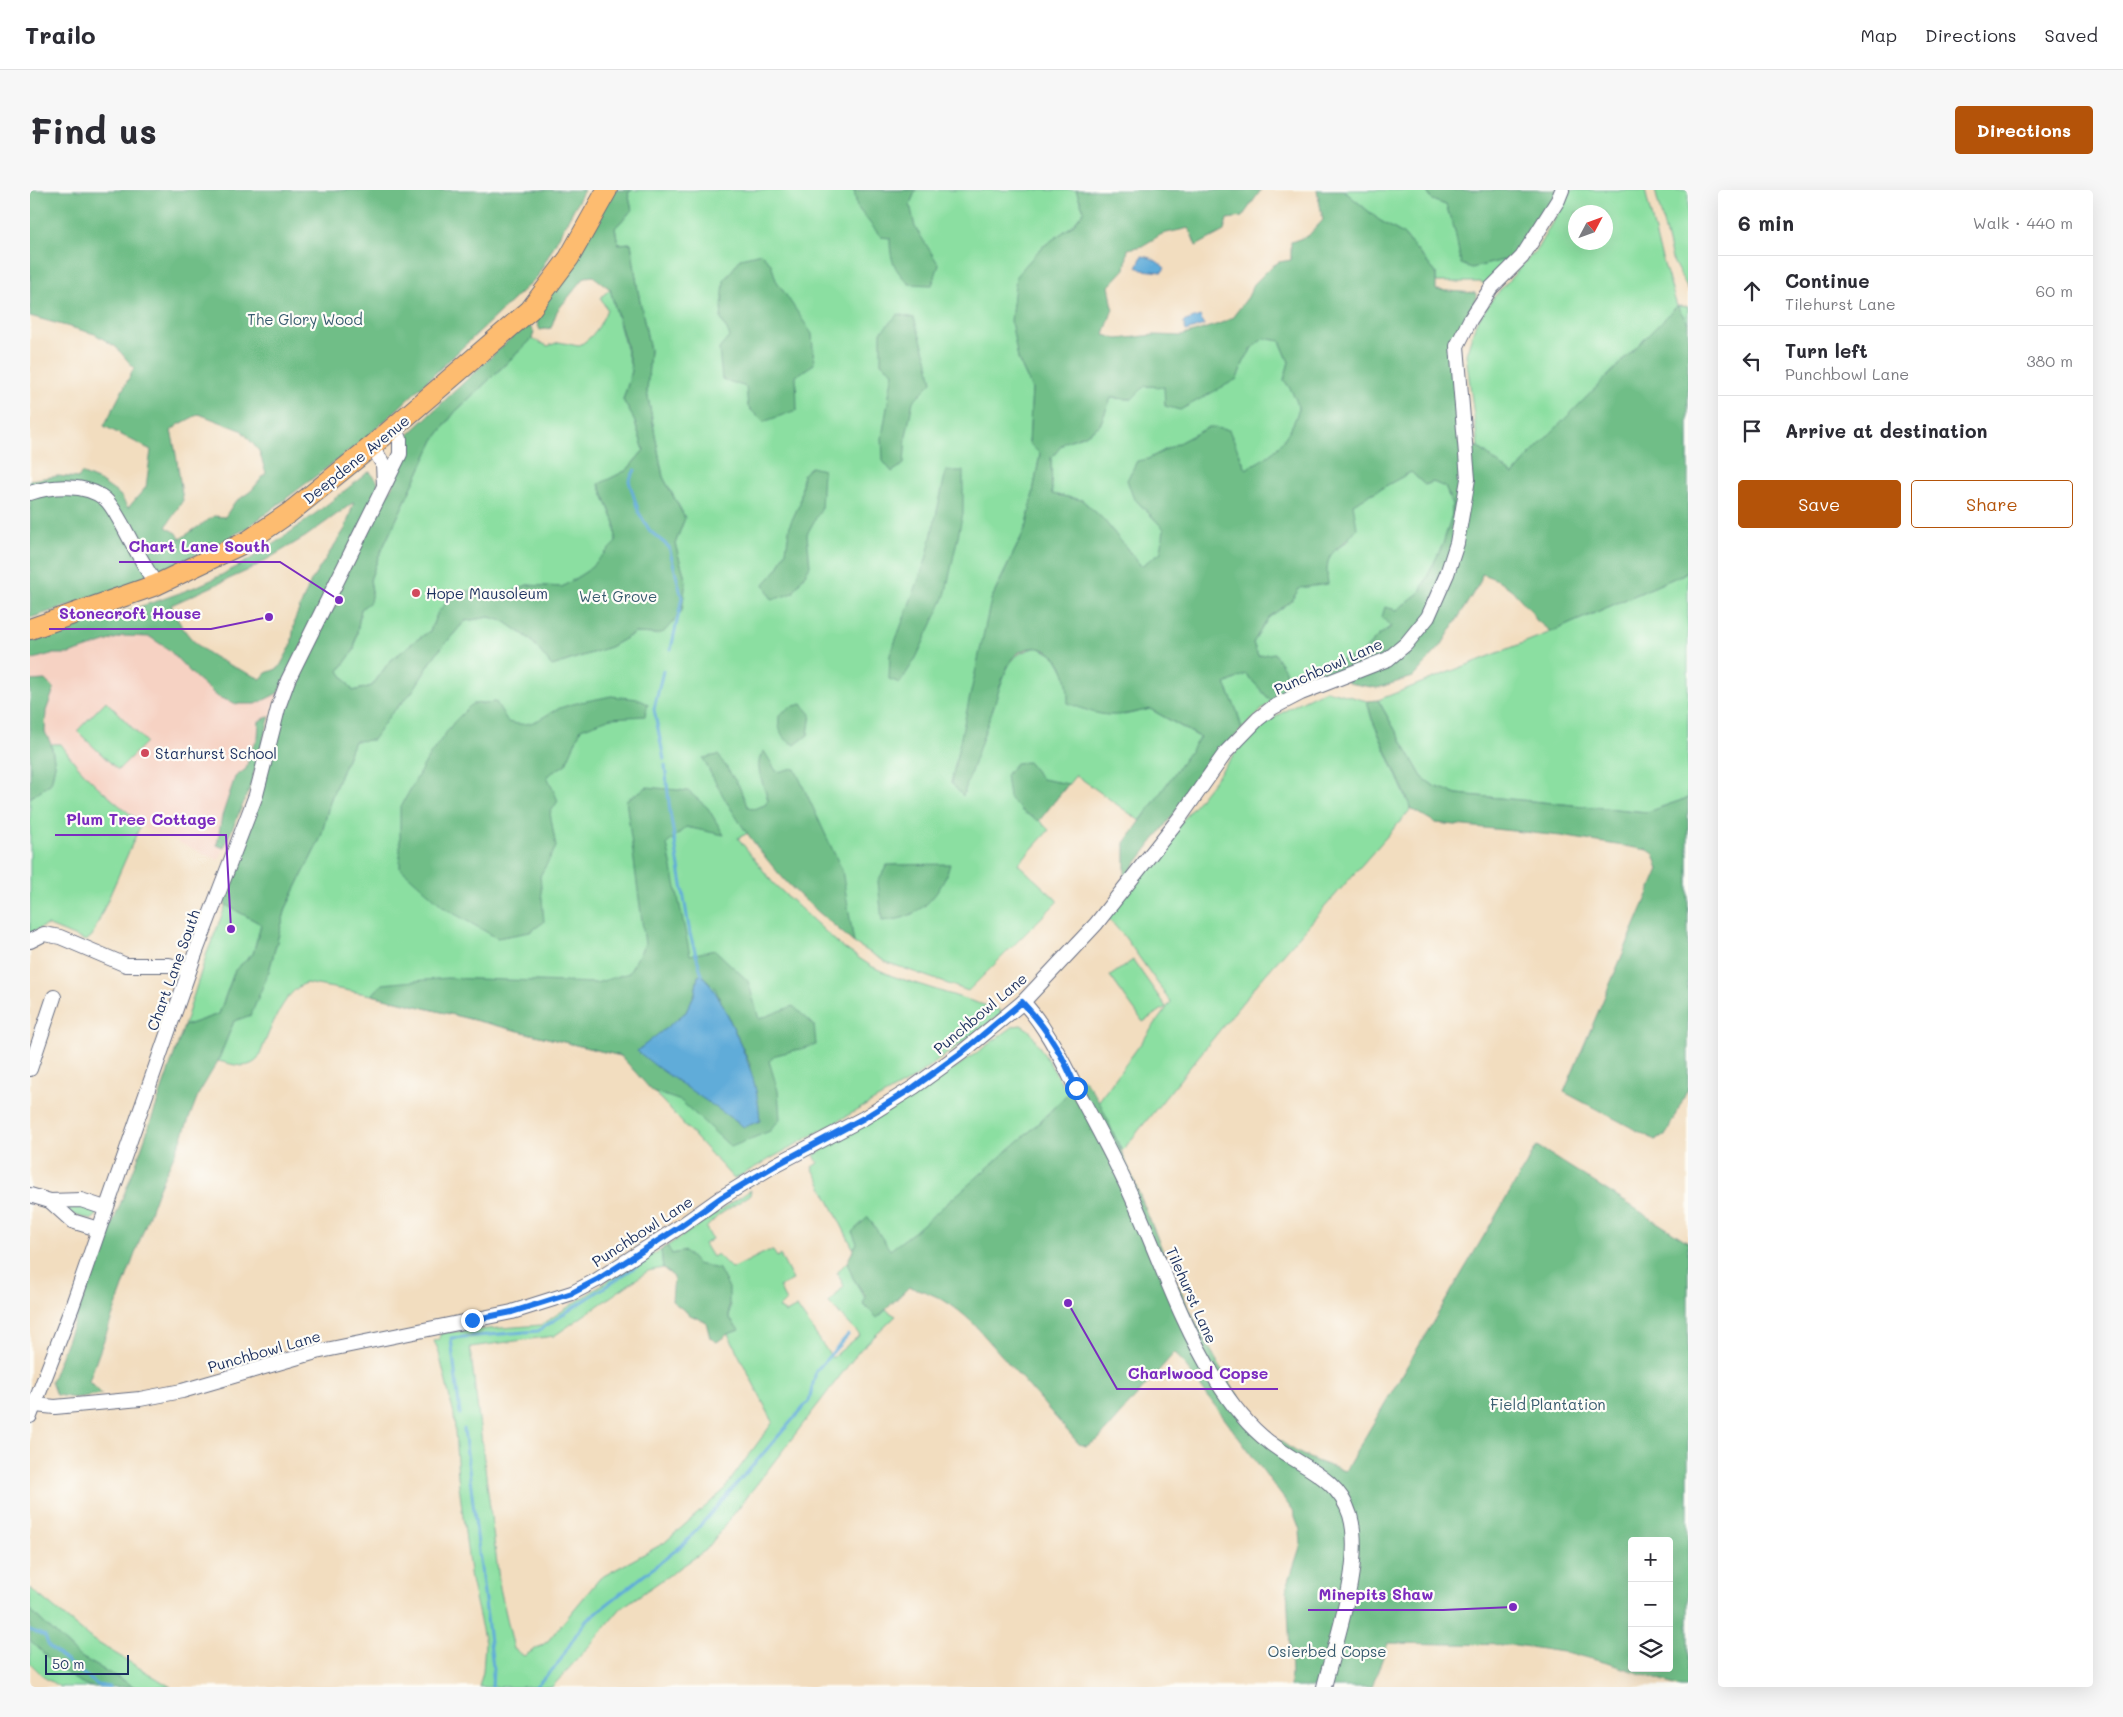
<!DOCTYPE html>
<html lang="en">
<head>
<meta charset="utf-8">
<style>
	body { margin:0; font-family:Mali,sans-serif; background:#f7f7f7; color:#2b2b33 }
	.controls { position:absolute; right:15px; bottom:15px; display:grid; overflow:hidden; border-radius:5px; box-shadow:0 5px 20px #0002 }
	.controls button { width:45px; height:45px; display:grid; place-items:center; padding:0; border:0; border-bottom:1px solid #e1e1e2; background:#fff; color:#2b2b33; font:25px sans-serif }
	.compass { position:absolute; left:1538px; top:15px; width:45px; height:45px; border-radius:50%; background:#fff; box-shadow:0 5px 20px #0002; rotate:49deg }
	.scale { position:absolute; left:15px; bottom:12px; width:84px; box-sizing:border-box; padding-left:5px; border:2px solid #1b2f5e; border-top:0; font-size:14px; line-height:18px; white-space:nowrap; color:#1b2f5e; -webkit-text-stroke:4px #fdfcf7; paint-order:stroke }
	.stop { position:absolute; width:15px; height:15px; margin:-11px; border:4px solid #1a73e8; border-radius:50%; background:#fff }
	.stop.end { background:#1a73e8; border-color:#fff; box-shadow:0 1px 5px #0008 }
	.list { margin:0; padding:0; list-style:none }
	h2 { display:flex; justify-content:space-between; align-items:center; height:65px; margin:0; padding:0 20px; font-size:21px }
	h2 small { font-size:16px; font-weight:400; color:#7c7c81 }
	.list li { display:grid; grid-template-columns:32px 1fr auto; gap:15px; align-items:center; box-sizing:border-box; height:70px; padding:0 20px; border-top:1px solid #e1e1e2 }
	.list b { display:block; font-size:19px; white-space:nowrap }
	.list p { margin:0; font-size:16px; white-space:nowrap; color:#7c7c81 }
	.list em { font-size:16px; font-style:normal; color:#7c7c81 }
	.actions { display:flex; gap:10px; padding:15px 20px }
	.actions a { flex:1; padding:11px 0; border:1px solid #b45309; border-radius:5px; text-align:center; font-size:18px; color:#b45309 }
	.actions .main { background:#b45309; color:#fff }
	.icon { flex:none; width:28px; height:28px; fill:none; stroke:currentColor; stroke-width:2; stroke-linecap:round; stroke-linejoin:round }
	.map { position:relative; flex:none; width:1658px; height:1497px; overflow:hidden; border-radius:5px }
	header { display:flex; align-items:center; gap:30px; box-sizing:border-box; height:70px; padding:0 25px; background:#fff; border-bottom:1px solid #e1e1e2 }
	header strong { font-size:24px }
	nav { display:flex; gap:28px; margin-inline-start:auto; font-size:18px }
	.intro { display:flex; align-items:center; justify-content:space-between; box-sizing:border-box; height:120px; padding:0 30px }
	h1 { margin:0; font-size:35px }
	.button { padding:12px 22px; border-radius:5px; background:#b45309; color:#fff; font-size:18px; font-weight:700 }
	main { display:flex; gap:30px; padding:0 30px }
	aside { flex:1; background:#fff; border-radius:5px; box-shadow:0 5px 20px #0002 }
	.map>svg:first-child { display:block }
	.built { fill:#f6d2c3 }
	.green { fill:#8bdfa1; stroke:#538780; fill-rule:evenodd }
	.forest { fill:#70be87; stroke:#467672; fill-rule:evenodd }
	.water { fill:#60acd9; stroke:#3e6e9c }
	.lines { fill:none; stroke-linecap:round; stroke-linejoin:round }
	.stream { stroke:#60acd9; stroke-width:3 }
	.minor-casing { stroke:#666c80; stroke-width:16 }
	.highway-casing { stroke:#666c80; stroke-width:22 }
	.minor { stroke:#fff; stroke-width:14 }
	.highway { stroke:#fdbc70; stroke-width:20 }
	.route { stroke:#1a73e8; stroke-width:6 }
	.poi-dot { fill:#d1495b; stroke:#fdfcf7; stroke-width:2 }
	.labels { text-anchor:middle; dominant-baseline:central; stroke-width:4.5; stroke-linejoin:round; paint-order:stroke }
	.park-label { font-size:15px; fill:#375b6f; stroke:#fdfcf7 }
	.street-label { font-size:15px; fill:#1b2f5e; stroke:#fdfcf7 }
	.poi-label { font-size:15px; fill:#1b2f5e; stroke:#fdfcf7; text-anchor:start }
	.leader { fill:none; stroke:#7b2cbf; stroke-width:2 }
	.callout-dot { fill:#7b2cbf; stroke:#fdfcf7; stroke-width:2 }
	.callout-label { font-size:16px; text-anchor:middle; font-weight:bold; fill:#7b2cbf; stroke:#fdfcf7; stroke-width:4.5; stroke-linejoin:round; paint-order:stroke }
</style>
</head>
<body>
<header>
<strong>Trailo</strong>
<nav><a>Map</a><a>Directions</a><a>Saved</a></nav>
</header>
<div class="intro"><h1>Find us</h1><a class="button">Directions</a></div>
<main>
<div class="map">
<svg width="1658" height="1497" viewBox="0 0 1658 1497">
	<rect width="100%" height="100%" fill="#fdfcf7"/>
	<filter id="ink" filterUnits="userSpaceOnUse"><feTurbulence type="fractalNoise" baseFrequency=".02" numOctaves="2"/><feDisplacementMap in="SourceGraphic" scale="10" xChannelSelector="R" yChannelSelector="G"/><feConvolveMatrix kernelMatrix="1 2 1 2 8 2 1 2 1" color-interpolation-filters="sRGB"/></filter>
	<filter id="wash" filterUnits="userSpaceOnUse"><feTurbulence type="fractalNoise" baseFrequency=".0096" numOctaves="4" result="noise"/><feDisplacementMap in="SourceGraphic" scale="20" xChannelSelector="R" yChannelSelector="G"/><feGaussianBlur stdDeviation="1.12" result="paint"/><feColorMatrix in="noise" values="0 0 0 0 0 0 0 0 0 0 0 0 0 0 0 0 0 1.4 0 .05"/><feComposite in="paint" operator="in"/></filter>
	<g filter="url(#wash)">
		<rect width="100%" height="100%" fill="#f2ddbf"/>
		<polygon class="built" points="140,416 153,439 174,460 187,470 249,497 219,600 189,670 110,636 62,746 0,719 0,452 42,436"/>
		<g class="green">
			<path d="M602,0H1046L1054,21L1042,36L1011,58L988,169L1002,199L999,253L1010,264L997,335L961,410L969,499C980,473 979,464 1008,457L1026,467L1038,489L1094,525L1120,519L1171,548L1110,631L1046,585L1009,630L1019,640L988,674L1028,711L938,801L856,772L824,753L751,686L718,643L708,648L743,693L811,756L841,776L862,786L970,820L971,824L883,889L704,989L591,866L342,805L276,793C251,803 239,844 228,869C216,881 204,874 188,871L204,831L239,781L256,718L291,647L300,611L324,551L343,549L360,525L382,502L406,464L435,431L459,427L474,431L500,449L522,476L580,457L605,443L626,444L656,391L645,354L655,327L633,287L617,202L620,160L608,101L601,53L588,54L585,38L602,20L598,3Z"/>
			<polygon points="1313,0 1396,0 1402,10 1416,15 1425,41 1442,78 1481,68 1457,95 1450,92 1406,92 1406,83 1373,44 1349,30"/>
			<path d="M1541,0H1615L1628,55L1647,116L1658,117V133L1647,117L1509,255L1483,285L1448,257L1436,164L1446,133L1463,108L1507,59ZM1546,22H1576V52H1546Z"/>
			<polygon points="1625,0 1658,0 1658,100 1642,69"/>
			<path d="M580,99L602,181L593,210L604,229L614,260L597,280L569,295L585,333L586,352L557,381L532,397L497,395L469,407L445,400L408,422L400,441L385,451L359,472L342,496L323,501L309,481L324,460L331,419L342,401L340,390L348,368L404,250L425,222L502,149L518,156L529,152L548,156C563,148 571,135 577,119L570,108Z"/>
			<path d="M1234,148L1250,151L1259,172L1254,190C1260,198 1267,208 1268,218C1269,228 1251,256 1243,262C1235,269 1225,274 1216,279L1208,262L1179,237L1118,269L1103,307L1134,339L1132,362L1111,376L1073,329L1052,310L1022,304L1021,268L1035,252L1055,245L1070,235L1081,208L1102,209L1115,196L1134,197L1207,189C1213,171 1219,159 1234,148Z"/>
			<polygon points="1381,282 1395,295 1403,292 1415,297 1422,313 1422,325 1413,354 1390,402 1367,420 1361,436 1347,447 1332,463 1306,473 1267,493 1257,495 1255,480 1228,466 1223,453 1238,428 1260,412 1270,398 1296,377 1301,363 1319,350 1322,314"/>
			<polygon points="1658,382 1658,608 1617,622 1427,604 1404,596 1392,587 1348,510 1521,442"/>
			<polygon points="1216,484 1241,511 1212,539 1207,521 1195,494"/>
			<path d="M1296,500L1337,511L1342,529L1381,619L1228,793L1092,961L1068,912L1141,812L1094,746L1077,727L1214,552C1241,528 1263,514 1296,500Z"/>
			<polygon points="76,511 116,552 88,580 47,541"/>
			<path d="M21,554H31C51,585 81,609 110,632V636L62,746L56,751L17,735L0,743V608L21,593L25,575Z"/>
			<polygon points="196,715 231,734 223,764 205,780 189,824 154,836 177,763"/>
			<polygon points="1103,770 1136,817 1113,832 1080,786"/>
			<path d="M991,835L999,840L1038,903C983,960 923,1013 860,1061L828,1053L823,1058L782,977L788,973L784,965L890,903L984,836Z"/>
			<polygon points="721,1000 720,1005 689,1025 676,1038 682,1049 674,1054 682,1067 687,1064 702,1079 738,1061 743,1061 747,1067 750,1065 763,1090 749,1097 756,1111 749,1118 756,1123 767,1117 802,1168 830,1145 799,1113 814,1096 807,1082 817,1072 823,1088 847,1128 856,1120 866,1126 830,1160 676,1360 591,1418 560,1455 522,1497 449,1497 453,1482 455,1453 441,1390 428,1287 424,1225 408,1159 404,1151 409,1149 410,1144 419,1142 511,1135 599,1077 631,1060 633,1078 618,1081 524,1146 440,1157 470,1398 484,1459 494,1466 517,1452 570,1388 634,1353 692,1302 743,1232 698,1144 709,1140 699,1128 700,1115 655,1062 642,1064 637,1056"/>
			<polygon points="43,1014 65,1021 66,1026 61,1030 42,1024 38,1020 39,1017"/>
			<polygon points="0,1398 63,1450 141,1497 105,1497 97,1493 49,1466 0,1420"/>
			<path d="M0,1450C20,1469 38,1486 63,1497H30L15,1488L0,1473Z"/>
		</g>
		<g class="forest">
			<path d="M0,0H554L507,87L359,227L331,252L217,338L170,363L137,377L129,386L0,428V290L28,286L49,288L51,283L70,291L90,305L98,318L116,297L121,260L74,236L104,178L86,157L65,144L0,126ZM169,224L211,240L229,261L236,283L221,301L204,313L195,327L184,326L150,349L147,343L136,337L153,310C149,287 147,264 141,241L148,235Z"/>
			<polygon points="582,0 602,0 598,3 602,20 585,38 588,54 601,53 608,101 620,160 617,202 633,287 655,328 645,354 656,391 652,421 634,442 626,444 605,443 580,457 522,476 500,449 474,431 459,427 435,431 406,464 382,502 360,525 343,550 324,551 300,611 291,647 256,718 239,781 221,825 204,831 188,871 168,905 151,950 128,1000 59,1191 72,1204 45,1208 26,1205 21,1192 107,971 154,836 189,824 205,780 223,764 231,734 196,715 193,710 229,610 262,493 295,426 307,415 308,400 365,291 378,245 497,133 504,142 502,149 425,222 404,250 348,368 340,390 342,401 340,412 331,419 324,460 309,481 323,501 342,496 359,472 385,451 400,441 408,422 425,403 445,400 469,407 497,395 532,397 557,381 586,352 585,333 569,294 597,280 614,260 604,229 593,210 602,181 596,155 580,99 563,86 555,87 527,121 521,138 510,140 503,121"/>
			<path d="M824,0H886L880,14L885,37L909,75L902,95L879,94C864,79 860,70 860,48L851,47L827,17Z"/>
			<path d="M1046,0H1231L1212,27L1197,29L1194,41L1166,56L1159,38L1132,44L1112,56L1098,59L1095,79L1079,96L1083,118L1074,145L1088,149L1124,145L1151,146L1189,134L1202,128L1218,107L1224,94L1241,77L1249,72L1261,70V52L1278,46L1293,30L1287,0H1313L1349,30L1373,44L1406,83V100L1445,103L1447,107L1421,153L1429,255L1448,257L1483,285L1509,255L1647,116L1658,133V382L1521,442L1506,430L1502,422L1482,400L1468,390L1452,384L1450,392L1411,456L1383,487L1347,498L1318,493L1316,481L1241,511L1216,484L1195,494L1207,521L1212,539L1192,560L1095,688V653L1170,547L1120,519C1083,528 1074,528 1038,513C1038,494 1036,473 1019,462C1007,454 990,458 982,469C973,482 969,501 964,516C953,546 943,576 933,606L921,593L961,410L997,335L1010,264L999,253L1002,199L988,169L981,131L986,86L1011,58L1042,36L1054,21ZM1234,148L1250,151L1259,172L1254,190C1260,198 1267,208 1268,218C1269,228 1251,256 1243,262C1235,269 1225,273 1216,279L1199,240L1179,237L1118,269L1107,271L1097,290L1103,307L1134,339L1131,362L1111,376L1073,329L1052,310L1022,304L1021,268L1035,252L1055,245L1070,235L1081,208L1102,209L1115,196L1134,197L1135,216L1150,220L1207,189C1213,171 1219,159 1234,148ZM1381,282L1395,295L1403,292L1415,297L1422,313V325L1413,354L1390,402L1367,420L1355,417L1352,427L1361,437L1347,447L1332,463L1275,483L1267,493L1257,495L1255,480L1244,463L1228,466L1223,453L1238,428L1260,412L1270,398L1298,394C1293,356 1308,365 1327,338L1323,314Z"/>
			<polygon points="1396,0 1528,0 1516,24 1481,68 1442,78 1431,74 1425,41 1416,15 1402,10"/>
			<polygon points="731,63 741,74 746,90 782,144 784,174 766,186 767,220 733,232 718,217 716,197 692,189 689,159 700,146 691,129 694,91 711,68"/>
			<polygon points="868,124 884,128 897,168 902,192 883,211 876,246 874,274 862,282 853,271 852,247 863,182 851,173 851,142"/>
			<polygon points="781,277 793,280 791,319 777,344 780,376 763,403 742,410 734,394 748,378 756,361 760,334 770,313 773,284"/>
			<polygon points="916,281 933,281 933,323 915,406 886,468 870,493 859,489 860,465 896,370"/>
			<path d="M340,282L348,292L347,303L248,503L226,514H207L188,507L164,486L138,459L120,447L93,446L39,464H21L0,470V452C56,431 115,418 170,395C231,369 285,324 337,283ZM324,312L315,339L281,391L265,429L261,456L249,478L236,483L231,489C189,470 160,462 141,415L219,380L275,347Z"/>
			<polygon points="15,490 24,499 16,521 15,542 21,554 25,575 21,593 0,608 0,491"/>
			<path d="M581,506L608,509L618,514L615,526L581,528L551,539L536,574L517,586L528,611L520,623L526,657L510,686L514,732L500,742L467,748L416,719L370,678V618L399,566L424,532L442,514L466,512L478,532C503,539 510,527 530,518C546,512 564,510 581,506Z"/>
			<polygon points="1348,510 1392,587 1404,596 1427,604 1617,622 1658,608 1658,899 1635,946 1625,950 1534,902 1629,679 1624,664 1618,660 1531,646 1406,633 1382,619 1342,529 1337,511"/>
			<path d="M772,514L781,524L778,545L765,555C751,549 748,540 749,525L760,517Z"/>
			<polygon points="240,526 219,600 194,658 187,655 192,626 205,587 216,579 221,559 228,548 229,531"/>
			<path d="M734,561L746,581C753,583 758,577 765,579L812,680L824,753C800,731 772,710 751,686C720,651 693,610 673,568L688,565L709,596L717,616L723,619L735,615L738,610C734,595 722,574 734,561Z"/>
			<polygon points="998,572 1012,589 1038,594 1009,631 993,622 979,608 976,585 986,573"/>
			<path d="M617,597L658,601L678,618L694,645L656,637L637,654L660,765L685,760L718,791L729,829L763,816L784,835L786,855L746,865L739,871L748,901L750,929L740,941L701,957L651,911L622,901L591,866L342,805L352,794L417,788L566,793L599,783L615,754L596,610ZM672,785L685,798L720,874L714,937L608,861L656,822L665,803L668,786Z"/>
			<path d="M920,674C914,698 896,721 872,728C866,730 858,730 852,731L848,691L857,675Z"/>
			<path d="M1046,884C1068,898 1077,931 1088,954C1104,989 1117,1024 1132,1059C1146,1092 1161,1124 1178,1155C1197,1190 1220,1230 1253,1253C1272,1267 1293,1274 1315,1281L1507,956L1658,1052V1497H1650L1591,1477L1539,1463L1486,1455L1358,1453L1342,1497H1260L1261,1484L1257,1397L1271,1354L1270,1340L1263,1321L1145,1162L1068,1250L1056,1256L1049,1254L944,1134C924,1115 906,1103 879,1097L847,1128L833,1114L836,1107L823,1088L817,1072L827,1053L822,1042L838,1027L860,1060L884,1042L1007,935L1038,903ZM1602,1351H1639V1478H1602Z"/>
			<polygon points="637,1056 642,1064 655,1061 667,1074 689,1079 699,1098 699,1128 709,1140 698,1144 687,1152 680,1148 676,1132 660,1125 642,1111 644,1087 633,1078 631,1060"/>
			<path d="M0,1420L49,1466L105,1497C92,1497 75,1497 62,1497C38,1490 18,1467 0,1450Z"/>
		</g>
		<g class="water">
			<path d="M1112,66C1122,67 1127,71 1135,78L1132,82L1112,80L1107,77Z"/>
			<polygon points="1170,126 1174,135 1156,141 1153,132"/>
			<path d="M672,785C686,800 693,816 702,835C717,869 728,893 730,931L714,937L627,877L607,861L656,822L665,803L668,786Z"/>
		</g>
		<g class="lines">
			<g class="stream">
				<polyline points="605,280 599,291 609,323 620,341 639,357 652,408 641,459"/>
				<polyline points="633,481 624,519 634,569"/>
				<polyline points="635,575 640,622 660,744 672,785"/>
				<polyline points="430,1224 421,1148 508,1141 616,1070"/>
				<polyline points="434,1239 463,1477 462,1497"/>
				<polyline points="0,1440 15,1446 19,1457 40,1474 68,1495 79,1497"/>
				<polyline points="505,1497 528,1474 547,1443 557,1430 655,1353 779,1211 786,1181 818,1145"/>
			</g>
		</g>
	</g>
	<g filter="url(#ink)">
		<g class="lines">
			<g class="minor-casing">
				<g id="minor">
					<polyline points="342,256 353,274 354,294"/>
					<path d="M0,303C21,296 56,293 75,309C82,315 87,326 92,334C103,355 114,375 126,395"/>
					<polyline points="0,751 14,744 30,747 96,775 139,775 159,780"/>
					<path d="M993,812C1017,838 1031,869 1047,900C1067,937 1088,975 1105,1014C1131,1073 1151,1133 1185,1188C1199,1211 1218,1236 1239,1252C1267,1275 1308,1286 1320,1325C1334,1372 1306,1449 1294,1497"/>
					<polyline points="0,879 24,807"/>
					<polyline points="0,1005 20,1011 51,1010 75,1018"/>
					<polyline points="20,1011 42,1031 68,1039"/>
					<polyline points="5,1215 25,1217 110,1209 152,1201 286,1162 482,1122 542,1103 567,1090 651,1036 692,1007 745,975 834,928 884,897 931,863 993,812 1066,734 1151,626 1196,562 1228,529 1242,518 1271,503 1358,469 1376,454 1398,427 1417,384 1427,353 1438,289 1427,156 1440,130 1461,98 1492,67 1528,10 1532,0"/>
					<polyline points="0,1226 42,1117 165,764 226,605 249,515 258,490 370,264 370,249 365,237"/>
				</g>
			</g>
			<g class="highway-casing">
				<polyline id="highway" points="0,439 126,395 218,351 259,323 342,256 500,120 539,68 577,0"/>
			</g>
			<use href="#minor" class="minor"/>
			<use href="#highway" class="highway"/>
		</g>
	</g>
	<g class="lines" filter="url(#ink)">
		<path class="route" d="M442,1130L482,1122L514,1112L542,1103L567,1090L651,1036L692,1007L746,975L834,928L884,897L931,863L992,812C1015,836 1034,867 1046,898"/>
	</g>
	<g class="poi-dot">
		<circle cx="386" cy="403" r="5"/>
		<circle cx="115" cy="563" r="5"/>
	</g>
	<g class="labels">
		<g class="park-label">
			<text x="275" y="129">The Glory Wood</text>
			<text x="588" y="406">Wet Grove</text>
			<text x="1518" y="1214">Field Plantation</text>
			<text x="1297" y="1461">Osierbed Copse</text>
		</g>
		<g class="street-label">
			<text transform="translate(326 269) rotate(-39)">Deepdene Avenue</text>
			<text transform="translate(1298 476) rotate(-24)">Punchbowl Lane</text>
			<text transform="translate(143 780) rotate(-70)">Chart Lane South</text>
			<text transform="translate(950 823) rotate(-40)">Punchbowl Lane</text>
			<text transform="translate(612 1041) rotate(-33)">Punchbowl Lane</text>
			<text transform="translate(1162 1105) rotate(66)">Tilehurst Lane</text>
			<text transform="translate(234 1161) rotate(-16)">Punchbowl Lane</text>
		</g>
		<g class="poi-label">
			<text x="396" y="403">Hope Mausoleum</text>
			<text x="125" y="563">Starhurst School</text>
		</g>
	</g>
	<path class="leader" d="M309 410L250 372H89M239 427L181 439H19M201 739L196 645H25M1038 1113L1087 1199H1248M1483 1417L1413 1420H1278"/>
	<g class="callout-dot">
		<circle cx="309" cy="410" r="5"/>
		<circle cx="239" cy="427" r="5"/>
		<circle cx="201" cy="739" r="5"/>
		<circle cx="1038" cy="1113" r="5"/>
		<circle cx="1483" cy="1417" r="5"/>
	</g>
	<g class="callout-label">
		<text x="169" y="362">Chart Lane South</text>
		<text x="100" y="429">Stonecroft House</text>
		<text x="111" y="635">Plum Tree Cottage</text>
		<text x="1168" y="1189">Charlwood Copse</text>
		<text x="1346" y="1410">Minepits Shaw</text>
	</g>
</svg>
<div class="controls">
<button>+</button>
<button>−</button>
<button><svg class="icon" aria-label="layers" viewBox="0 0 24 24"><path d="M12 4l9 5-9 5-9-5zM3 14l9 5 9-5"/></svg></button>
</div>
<svg class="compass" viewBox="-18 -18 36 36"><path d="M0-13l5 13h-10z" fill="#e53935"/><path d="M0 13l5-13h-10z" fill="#7c7c81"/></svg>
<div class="scale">50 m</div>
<div class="stop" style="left:1046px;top:898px"></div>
<div class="stop end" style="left:442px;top:1130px"></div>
</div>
<aside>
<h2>6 min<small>Walk · 440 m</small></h2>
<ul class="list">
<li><svg class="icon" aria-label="ahead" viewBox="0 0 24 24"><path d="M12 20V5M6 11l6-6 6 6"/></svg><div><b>Continue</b><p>Tilehurst Lane</p></div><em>60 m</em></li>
<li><svg class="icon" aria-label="left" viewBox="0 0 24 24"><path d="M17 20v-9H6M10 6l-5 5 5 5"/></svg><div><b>Turn left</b><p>Punchbowl Lane</p></div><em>380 m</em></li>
<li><svg class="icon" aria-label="arrive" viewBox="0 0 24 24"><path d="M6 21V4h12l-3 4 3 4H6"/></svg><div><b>Arrive at destination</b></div></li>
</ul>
<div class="actions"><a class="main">Save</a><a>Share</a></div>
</aside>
</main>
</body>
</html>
